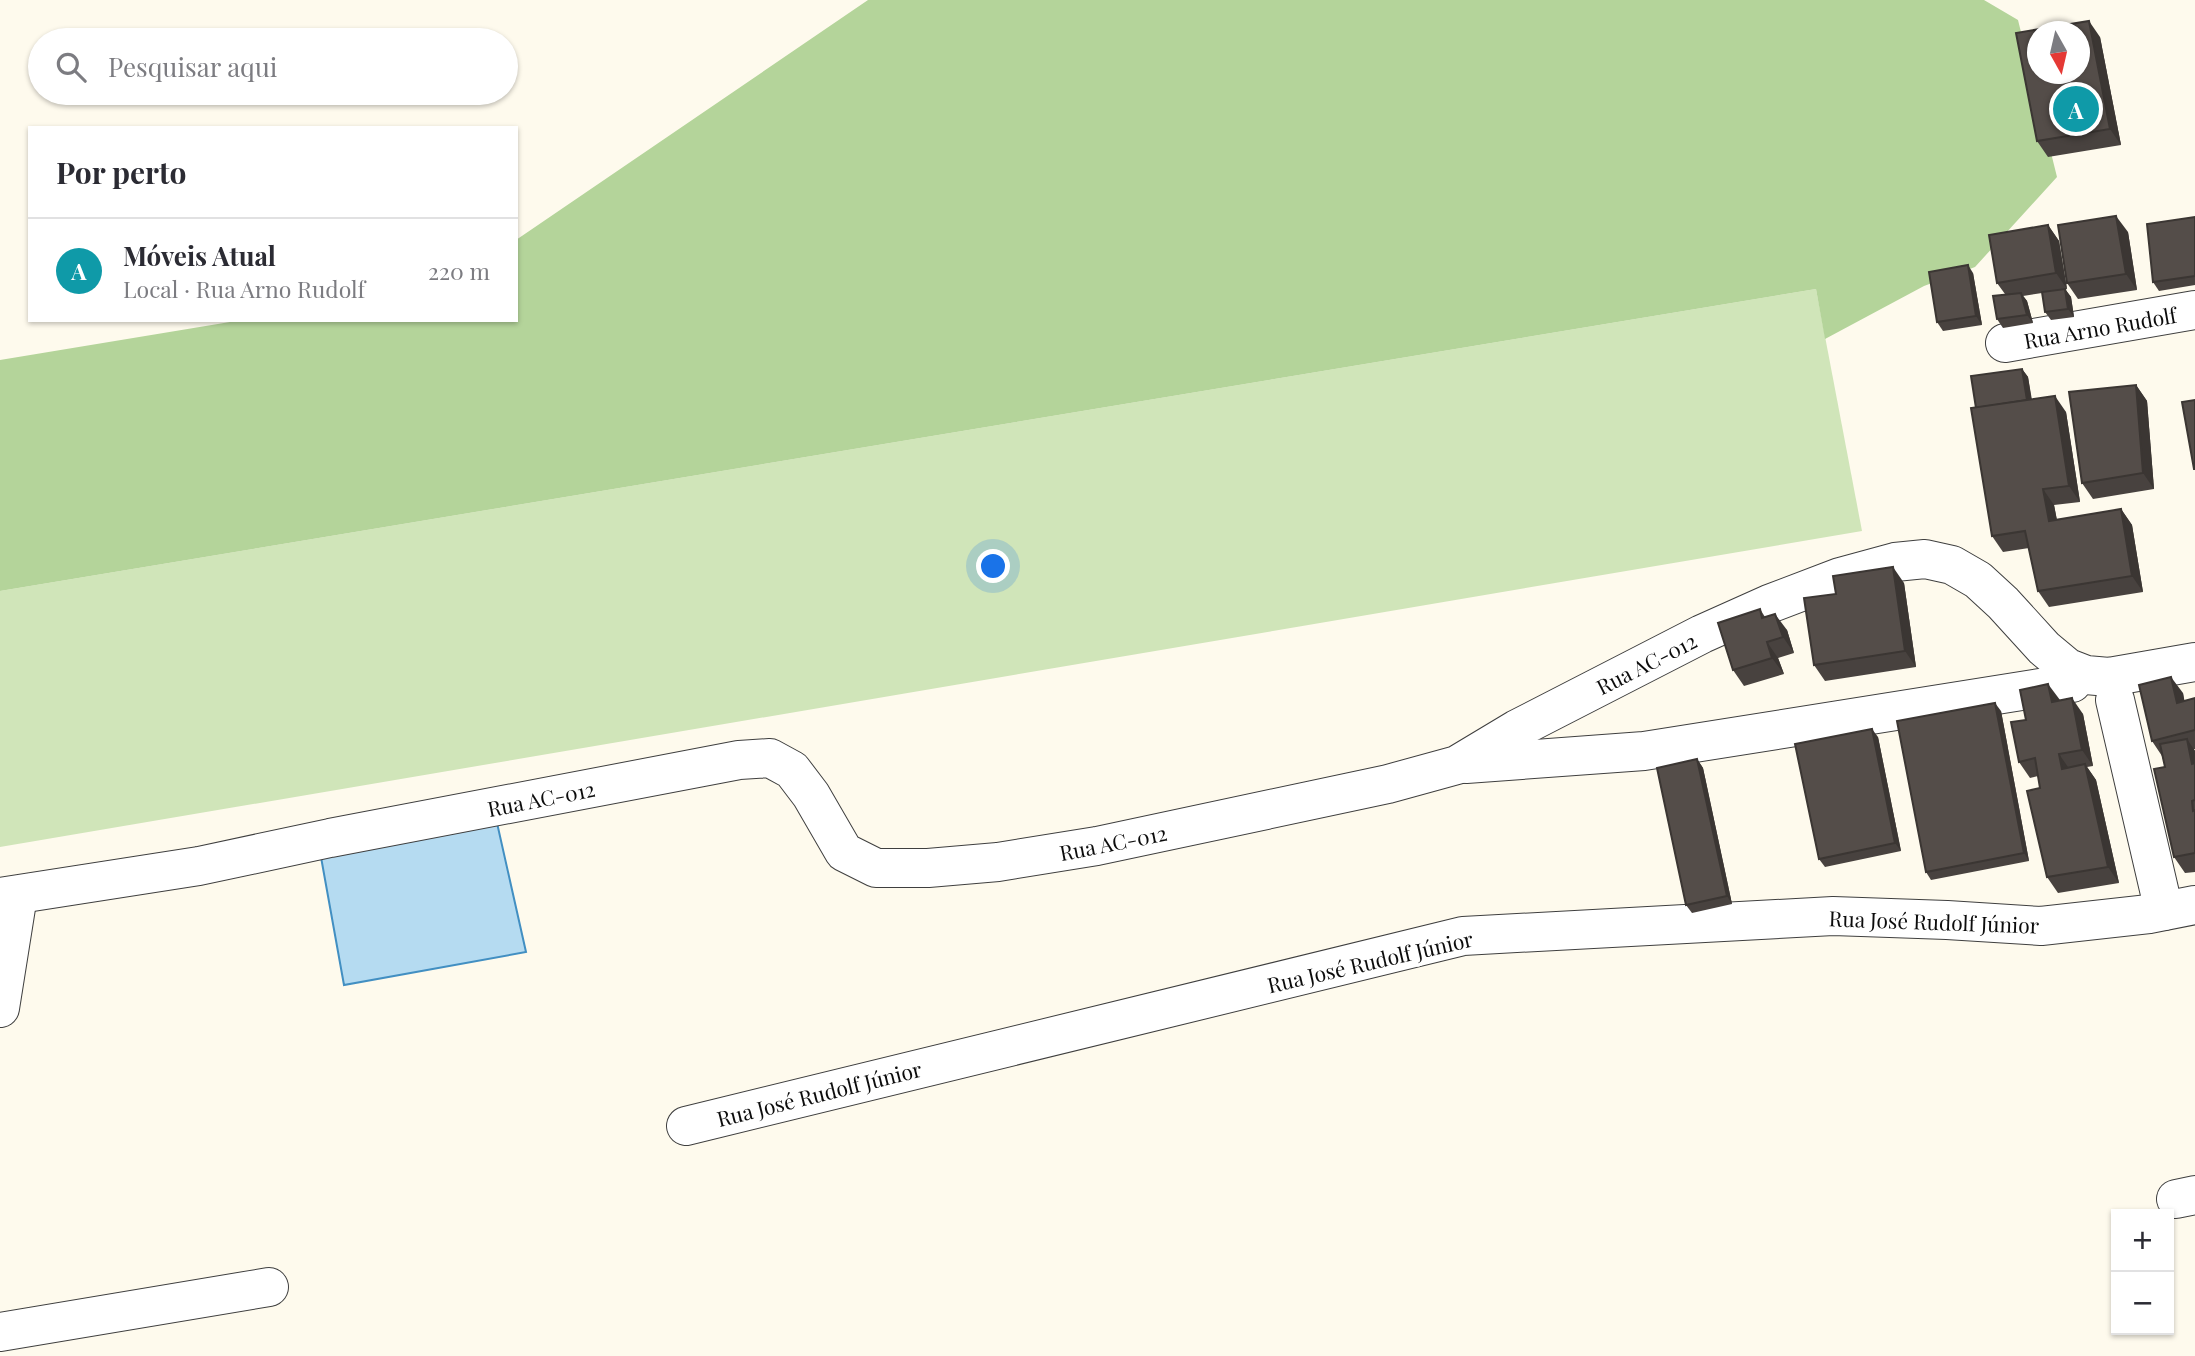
<!DOCTYPE html>
<html lang="pt">
<head>
<meta charset="utf-8">
<style>
	body { margin:0; font-family:"Playfair Display",serif; background:#f2f2f3; color:#2b2b33 }
	.controls { position:absolute; right:21px; bottom:21px; display:grid; overflow:hidden; border-radius:0px; box-shadow:0 2px 5px #0004 }
	.controls button { width:63px; height:63px; display:grid; place-items:center; padding:0; border:0; border-bottom:2px solid #e1e1e2; background:#fff; color:#2b2b33; font:35px sans-serif }
	.compass { position:absolute; left:2027px; top:21px; width:63px; height:63px; border-radius:50%; background:#fff; box-shadow:0 2px 5px #0004; rotate:172deg }
	.you { position:absolute; left:994px; top:567px; width:24px; height:24px; margin:-18px; border:5px solid #fff; border-radius:50%; background:#1a73e8; box-shadow:0 0 0 10px #1a73e833 }
	.badge { display:grid; place-items:center; width:46px; height:46px; border-radius:50%; background:#b13036; color:#fff; font-size:23px; font-weight:700 }
	.pin { position:absolute; translate:-50% -50%; border:4px solid #fff; box-shadow:0 2px 7px #0006 }
	.list { margin:0; padding:0; list-style:none }
	h2 { display:flex; justify-content:space-between; align-items:center; height:91px; margin:0; padding:0 28px; font-size:30px }
	h2 small { font-size:23px; font-weight:400; color:#7c7c81 }
	.list li { display:grid; grid-template-columns:46px 1fr auto; gap:21px; align-items:center; box-sizing:border-box; height:105px; padding:0 28px; border-top:2px solid #e1e1e2 }
	.list b { display:block; font-size:26px; white-space:nowrap }
	.list p { margin:0; font-size:23px; white-space:nowrap; color:#7c7c81 }
	.list em { font-size:23px; font-style:normal; color:#7c7c81 }
	.icon { flex:none; width:38px; height:38px; fill:none; stroke:currentColor; stroke-width:2; stroke-linecap:round; stroke-linejoin:round }
	.map { position:relative; flex:none; width:2195px; height:1356px; overflow:hidden }
	.search { position:absolute; background:#fff; box-shadow:0 2px 5px #0004; left:28px; top:28px; width:490px; height:77px; display:flex; align-items:center; gap:18px; box-sizing:border-box; padding:0 24px; border-radius:38px; color:#7c7c81; font-size:26px }
	.panel { position:absolute; background:#fff; box-shadow:0 2px 5px #0004; left:28px; top:126px; width:490px; height:196px; border-radius:0px }
	.map>svg:first-child { display:block }
	.green { fill:#d0e5b9 }
	.forest { fill:#b4d49a }
	.water { fill:#b5dbf1; stroke:#428fc2; stroke-width:2 }
	.lines { fill:none; stroke-linecap:round; stroke-linejoin:round }
	.minor-casing { stroke:#3f3f3f; stroke-width:40 }
	.minor { stroke:#fff; stroke-width:38 }
	.wall { fill:#48423f }
	.shaded-wall { fill:#3b3633 }
	.building { fill:#544d49; stroke:#3b3633; stroke-width:2; fill-rule:evenodd }
	.labels { text-anchor:middle; dominant-baseline:central; stroke-width:7; stroke-linejoin:round; paint-order:stroke }
	.street-label { font-size:21px; fill:#0c0c0c; stroke:#fff }
</style>
</head>
<body>
<div class="map">
<svg width="2195" height="1356" viewBox="0 0 2195 1356">
	<rect width="100%" height="100%" fill="#fefaed"/>
	<polygon class="green" points="1816,289 1862,531 0,847 0,591"/>
	<polygon class="forest" points="868,0 1984,0 2018,20 2057,177 1975,267 1924,286 1825,339 1816,289 0,591 0,360 242,320 516,320 516,240"/>
	<polygon class="water" points="495,814 526,952 344,985 319,846"/>
	<g class="lines">
		<g class="minor-casing">
			<g id="minor">
				<polyline points="2005,343 2195,310"/>
				<polyline points="2115,700 2164,911"/>
				<polyline points="1466,764 1644,751 2072,683"/>
				<polyline points="0,897 199,866 330,838 739,760 770,758 792,770 811,795 844,852 876,868 928,868 998,862 1097,846 1388,784 1457,765 1517,729 1702,634 1769,604 1840,577 1895,562 1925,559 1952,565 1978,580 2003,603 2044,648 2068,668 2086,675 2109,677 2195,662"/>
				<polyline points="0,1008 18,895"/>
				<polyline points="686,1126 1463,936 1833,916 1947,920 2041,926 2149,914 2195,905"/>
				<polyline points="2176,1199 2195,1195"/>
				<polyline points="0,1332 269,1287"/>
			</g>
		</g>
		<use href="#minor" class="minor"/>
	</g>
	<g class="wall">
		<polygon points="2100,37 2121,145 2048,157 2037,141"/>
		<polygon points="2195,217 2195,285 2159,291 2153,282"/>
		<polygon points="2048,225 2059,241 2067,289 2063,290 2065,289 2071,297 2074,317 2051,320 2045,312 2042,293 2023,296 2027,301 2033,323 2003,328 1997,319 2005,294 1997,283"/>
		<polygon points="2128,232 2137,290 2078,299 2067,283"/>
		<polygon points="1973,273 1982,325 1943,331 1937,322"/>
		<polygon points="2022,369 2028,377 2032,400 2066,412 2080,502 2054,505 2057,520 2121,509 2132,525 2143,592 2049,607 2038,591 2029,548 2003,552 1992,536"/>
		<polygon points="2136,385 2147,401 2154,489 2093,499 2082,483"/>
		<polygon points="1904,583 1916,667 1825,681 1814,665 1836,594"/>
		<polygon points="1760,609 1765,617 1787,630 1794,653 1778,658 1784,674 1744,686 1733,670"/>
		<polygon points="2183,693 2184,701 2195,698 2195,749 2194,749 2195,751 2195,872 2185,873 2174,857 2165,767 2162,756 2152,741"/>
		<polygon points="2060,700 2083,714 2093,766 2087,767 2096,780 2119,883 2058,893 2047,877 2040,788 2038,776 2030,778 2019,762 2026,720"/>
		<polygon points="2001,711 2029,861 1931,880 1926,872"/>
		<polygon points="1878,737 1901,851 1825,867 1819,859"/>
		<polygon points="1697,759 1703,768 1732,904 1692,913 1686,905"/>
	</g>
	<g class="shaded-wall">
		<polygon points="2089,21 2100,37 2121,145 2110,129"/>
		<polygon points="2116,216 2128,232 2137,290 2126,274"/>
		<polygon points="2048,225 2059,241 2067,289 2056,273"/>
		<polygon points="1968,265 1973,273 1982,325 1976,316"/>
		<polygon points="2065,289 2071,297 2074,317 2068,309"/>
		<polygon points="2021,293 2027,301 2033,323 2027,315"/>
		<polygon points="2022,369 2028,377 2034,417 2029,408"/>
		<polygon points="2136,385 2147,401 2154,489 2143,473"/>
		<polygon points="2055,396 2066,412 2080,502 2069,486"/>
		<polygon points="2043,489 2054,505 2060,537 2049,521"/>
		<polygon points="2121,509 2132,525 2143,592 2132,576"/>
		<polygon points="1893,567 1904,583 1916,667 1905,651"/>
		<polygon points="1775,614 1787,630 1794,653 1783,637"/>
		<polygon points="1767,642 1778,658 1784,674 1772,658"/>
		<polygon points="2171,677 2183,693 2188,719 2177,703"/>
		<polygon points="2048,684 2060,700 2052,702"/>
		<polygon points="2072,698 2083,714 2093,766 2082,750"/>
		<polygon points="1995,703 2001,711 2029,861 2024,853"/>
		<polygon points="1872,729 1878,737 1901,851 1895,843"/>
		<polygon points="2187,739 2195,751 2195,768 2192,764"/>
		<polygon points="2059,754 2070,770 2062,769"/>
		<polygon points="1697,759 1703,768 1732,904 1727,896"/>
		<polygon points="2085,764 2096,780 2119,883 2108,867"/>
	</g>
	<g class="building">
		<path d="M2089,21L2110,129L2037,141L2016,33ZM2038,32H2080V74H2038Z"/>
		<polygon points="2116,216 2126,274 2067,283 2058,225"/>
		<polygon points="2195,217 2195,276 2153,282 2147,224"/>
		<polygon points="2048,225 2056,273 1997,283 1989,235"/>
		<polygon points="1968,265 1976,316 1937,322 1929,272"/>
		<polygon points="2065,289 2068,309 2045,312 2042,292"/>
		<polygon points="2021,293 2027,315 1997,319 1993,296"/>
		<polygon points="2022,369 2027,400 1976,408 1971,376"/>
		<polygon points="2136,385 2143,473 2082,483 2069,392"/>
		<polygon points="2055,396 2069,486 2043,489 2049,521 2121,509 2132,576 2038,591 2025,531 1992,536 1971,408"/>
		<polygon points="2195,400 2195,469 2194,469 2182,402"/>
		<polygon points="1893,567 1905,651 1814,665 1804,598 1836,594 1833,576"/>
		<polygon points="1760,609 1762,618 1775,614 1783,637 1767,642 1772,658 1733,670 1718,623"/>
		<polygon points="2171,677 2177,703 2195,698 2195,730 2152,741 2139,685"/>
		<polygon points="2048,684 2052,702 2072,698 2082,750 2059,754 2062,769 2085,764 2108,867 2047,877 2027,791 2040,788 2035,758 2019,762 2011,722 2026,720 2020,690"/>
		<polygon points="1995,703 2024,853 1926,872 1897,721"/>
		<polygon points="1872,729 1895,843 1819,859 1795,744"/>
		<polygon points="2187,739 2192,764 2195,763 2195,800 2192,801 2193,811 2195,810 2195,853 2174,857 2154,769 2165,767 2160,744"/>
		<polygon points="1697,759 1727,896 1686,905 1657,768"/>
	</g>
	<g class="labels">
		<g class="street-label">
			<text transform="translate(2100 327) rotate(-10)">Rua Arno Rudolf</text>
			<text transform="translate(1646 663) rotate(-27)">Rua AC-012</text>
			<text transform="translate(541 798) rotate(-11)">Rua AC-012</text>
			<text transform="translate(1113 842) rotate(-11)">Rua AC-012</text>
			<text transform="translate(1934 921) rotate(2)">Rua José Rudolf Júnior</text>
			<text transform="translate(1370 961) rotate(-13)">Rua José Rudolf Júnior</text>
			<text transform="translate(819 1093) rotate(-14)">Rua José Rudolf Júnior</text>
		</g>
	</g>
</svg>
<div class="controls">
<button>+</button>
<button>−</button>
</div>
<svg class="compass" viewBox="-18 -18 36 36"><path d="M0-13l5 13h-10z" fill="#e53935"/><path d="M0 13l5-13h-10z" fill="#7c7c81"/></svg>
<div class="you"></div>
<div class="pin badge" style="left:2076px;top:109px;background:#0f9aa8">A</div>
<div class="search"><svg class="icon" aria-label="search" viewBox="0 0 24 24"><circle cx="10" cy="10" r="6"/><path d="M15 15l6 6"/></svg>Pesquisar aqui</div>
<section class="panel">
<h2>Por perto<small></small></h2>
<ul class="list">
<li><span class="badge" style="background:#0f9aa8">A</span><div><b>Móveis Atual</b><p>Local · Rua Arno Rudolf</p></div><em>220 m</em></li>
</ul>
</section>
</div>
</body>
</html>
